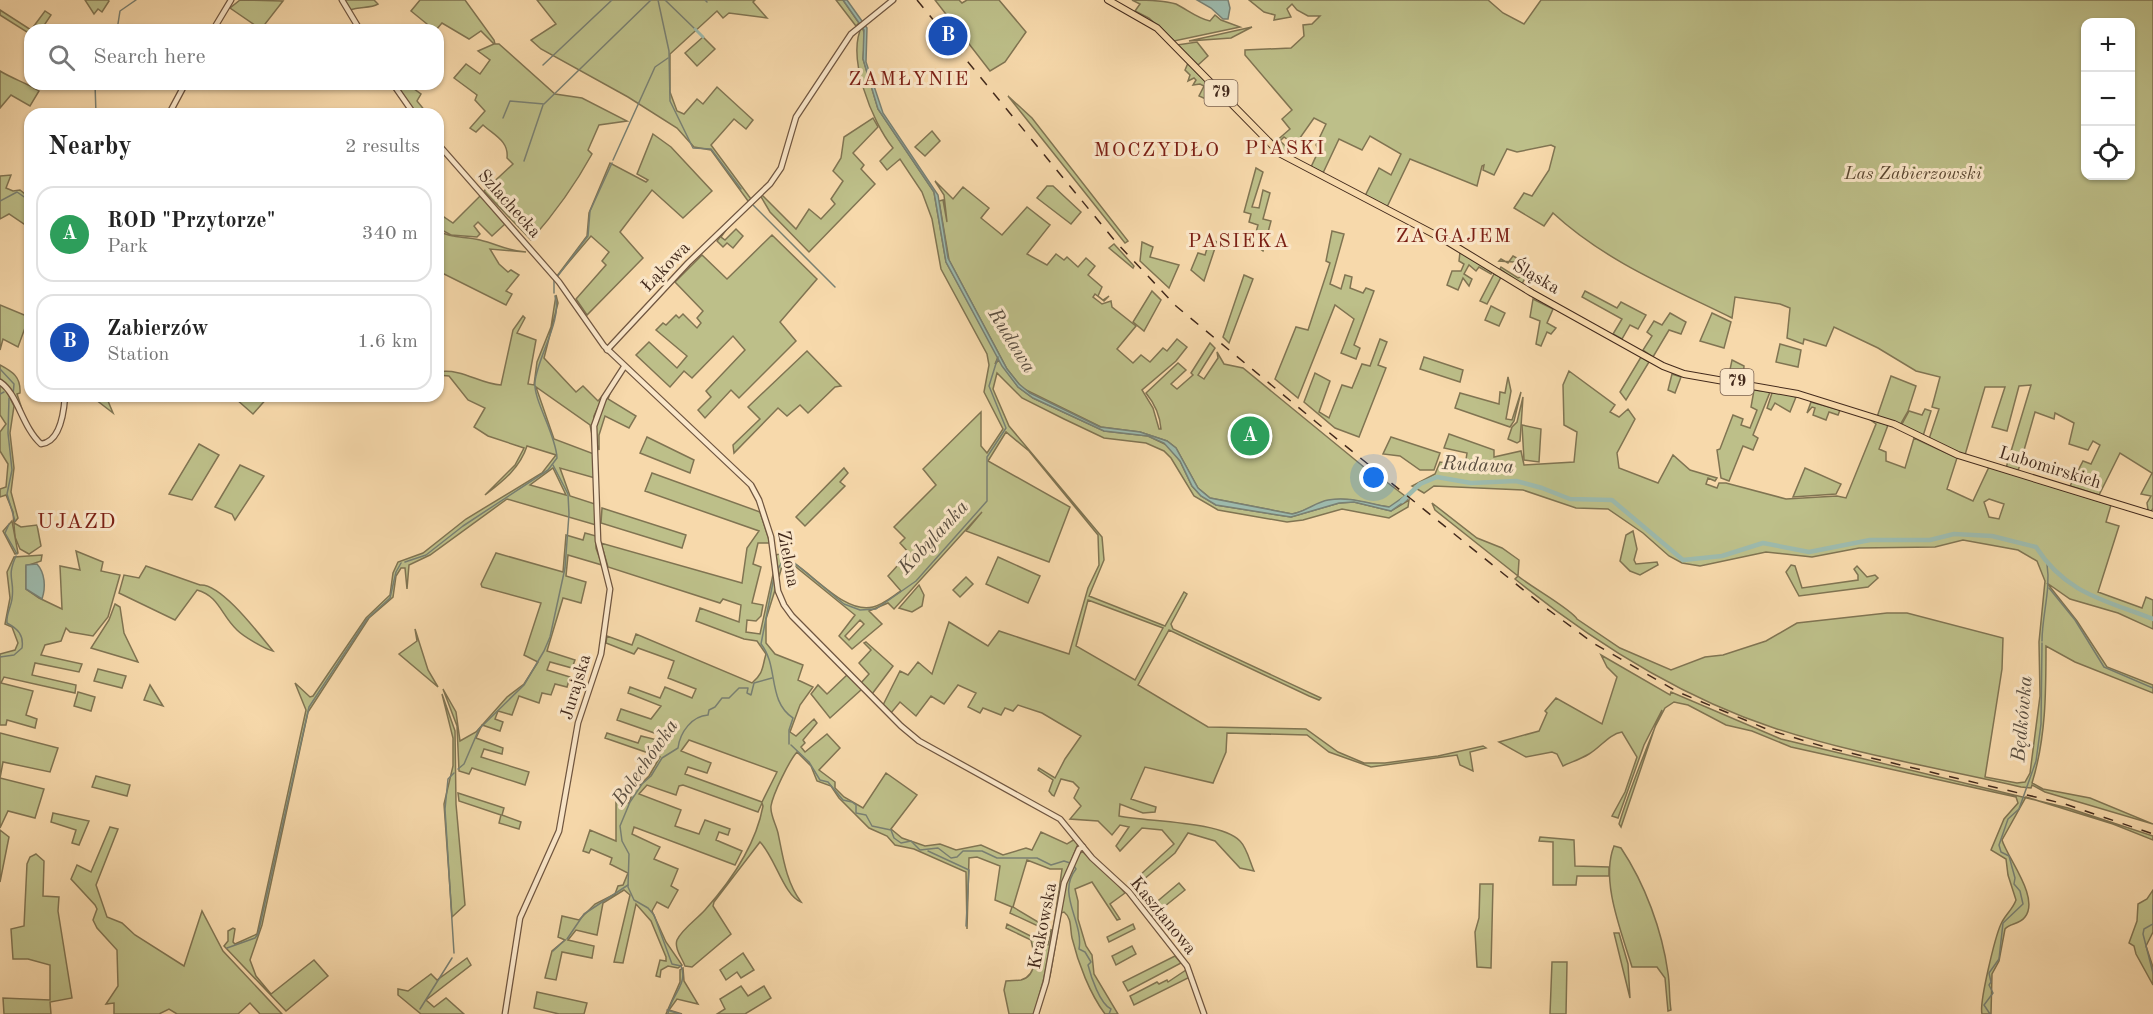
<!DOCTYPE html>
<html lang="en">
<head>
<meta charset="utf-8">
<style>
	body { margin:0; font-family:"Old Standard TT",serif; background:#f6f6f6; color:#222 }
	.controls { position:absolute; right:18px; top:18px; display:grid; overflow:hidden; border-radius:12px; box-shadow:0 2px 4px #0004 }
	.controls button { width:54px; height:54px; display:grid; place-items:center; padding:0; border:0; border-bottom:2px solid #e0e0e0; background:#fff; color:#222; font:30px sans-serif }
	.you { position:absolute; left:1374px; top:478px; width:21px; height:21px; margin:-15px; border:4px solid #fff; border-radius:50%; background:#1a73e8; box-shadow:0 0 0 9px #1a73e833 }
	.badge { display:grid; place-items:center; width:39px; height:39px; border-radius:50%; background:#8f2418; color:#fff; font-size:20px; font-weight:700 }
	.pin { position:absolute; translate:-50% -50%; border:3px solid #fff; box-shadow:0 2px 6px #0006 }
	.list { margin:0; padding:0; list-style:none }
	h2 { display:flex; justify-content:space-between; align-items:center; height:78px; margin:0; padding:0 24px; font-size:26px }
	h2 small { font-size:20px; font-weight:400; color:#767676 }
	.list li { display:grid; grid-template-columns:39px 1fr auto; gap:18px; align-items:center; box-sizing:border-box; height:96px; margin:0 12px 12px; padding:0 12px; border:2px solid #e0e0e0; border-radius:18px }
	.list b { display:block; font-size:22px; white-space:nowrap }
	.list p { margin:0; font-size:20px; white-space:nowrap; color:#767676 }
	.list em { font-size:20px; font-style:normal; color:#767676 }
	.icon { flex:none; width:33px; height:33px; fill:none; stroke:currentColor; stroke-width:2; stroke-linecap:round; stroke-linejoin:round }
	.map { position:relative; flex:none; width:2153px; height:1014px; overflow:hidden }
	.search { position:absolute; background:#fff; box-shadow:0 2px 4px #0004; left:24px; top:24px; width:420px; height:66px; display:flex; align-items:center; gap:15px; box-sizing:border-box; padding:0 21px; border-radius:18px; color:#767676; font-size:22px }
	.panel { position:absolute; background:#fff; box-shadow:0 2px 4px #0004; left:24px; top:108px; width:420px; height:294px; border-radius:18px }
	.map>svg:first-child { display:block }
	.green { fill:#bdbf89; stroke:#807452; stroke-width:1.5; fill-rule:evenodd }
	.water { fill:#9dbaad; stroke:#798073; stroke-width:1.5 }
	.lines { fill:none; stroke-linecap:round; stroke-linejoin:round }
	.stream { stroke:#798073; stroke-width:1.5 }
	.canal { stroke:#9dbaad; stroke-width:3 }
	.river { stroke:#9dbaad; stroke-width:4.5 }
	.tertiary-casing { stroke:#705640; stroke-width:7 }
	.primary-casing { stroke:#432a1c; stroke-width:8 }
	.tertiary { stroke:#fae6c8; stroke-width:4.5 }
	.primary { stroke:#f7d9ab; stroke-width:6 }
	.rail { stroke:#432a1c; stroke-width:1.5; stroke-dasharray:10 10; stroke-linecap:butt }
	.labels { text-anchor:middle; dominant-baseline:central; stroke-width:6; stroke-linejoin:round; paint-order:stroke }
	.shield { fill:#fae6c8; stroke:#7a6250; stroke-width:1.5 }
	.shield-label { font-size:16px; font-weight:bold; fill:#432a1c }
	.park-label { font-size:18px; font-style:italic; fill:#5b4832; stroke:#fae6c8 }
	.street-label { font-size:18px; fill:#432a1c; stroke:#fae6c8 }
	.neighbourhood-label { font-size:20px; letter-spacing:1.5px; fill:#7a1f14; stroke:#fae6c8 }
	.water-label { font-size:20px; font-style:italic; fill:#5a4e40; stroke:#fae6c8 }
	.quarter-label { font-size:21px; letter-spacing:1.5px; fill:#7a1f14; stroke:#fae6c8 }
</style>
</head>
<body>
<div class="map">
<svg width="2153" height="1014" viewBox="0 0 2153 1014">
	<rect width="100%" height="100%" fill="#f7d9ab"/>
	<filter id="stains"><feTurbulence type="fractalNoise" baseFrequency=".00333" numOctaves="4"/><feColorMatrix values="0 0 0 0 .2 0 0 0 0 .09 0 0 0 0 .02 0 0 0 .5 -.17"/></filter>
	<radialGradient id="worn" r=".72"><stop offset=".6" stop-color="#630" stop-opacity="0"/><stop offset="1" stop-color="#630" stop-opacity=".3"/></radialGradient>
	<g class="green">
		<polygon points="85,0 108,0 109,1 102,12 98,9 94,14"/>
		<polygon points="240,0 283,1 265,24 273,30 262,30 230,8"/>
		<path d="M344,0H374L378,4C370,9 360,6 350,10Z"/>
		<path d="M420,0H465L494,40L495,44H499L555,94L582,98L627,121L599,125L588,150L592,154C575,185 554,214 531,240L484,191L513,164L507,158C509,141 494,135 483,125L476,132L470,128L485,111L475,100L477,95L454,78L466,64L480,74L490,60L478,51L494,44L481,31L469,39L442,23L436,30H422L427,24L411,11Z"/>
		<polygon points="537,0 755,0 753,2 767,18 729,13 723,18 717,11 670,54 670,92 677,111 684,114 697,99 703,104 717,87 753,120 746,129 734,119 711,145 751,199 748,201 711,150 694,147 677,128 628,97 541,49 531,40 556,24"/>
		<polygon points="836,0 843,0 859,23 856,26"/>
		<polygon points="935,0 959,0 962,3 967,0 999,0 1026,32 1005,62 990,71"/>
		<path d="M1132,0C1146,0 1162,0 1176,4C1188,10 1197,18 1210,21L1215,15L1221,20L1240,27L1174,41L1149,18L1135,11L1140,4Z"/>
		<path d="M1249,0H1488L1503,13L1524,24L1541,0H2153V508L2151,512L2148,510L2147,503L2151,496L2141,494L2152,473L2120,453L2099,495L2070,486L2083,461L2091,464L2100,445L2093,441L2088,450L2069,444L2074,423L2055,413L2054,419L2035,412L2018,471L2006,468L2031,385L2019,386L2007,431L1992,427L2005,387H1985L1965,455L1929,439L1939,409L1932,407L1940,377L1916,371L1878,348L1834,327L1826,346L1804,339L1803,344L1787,338L1790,308L1780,304L1735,297L1732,318C1669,287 1605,261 1553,213L1544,226L1514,208L1524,193L1532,196L1549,170L1555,147L1551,145L1517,152L1507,149L1494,175L1483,170L1484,165L1482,166L1477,186L1410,159L1387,207L1365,196L1379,168L1391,175L1401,154L1370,136L1362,150L1339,139L1323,173L1311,167L1319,150L1316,145L1326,124L1314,118L1295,145L1284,137L1280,141L1291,151L1288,155L1274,143L1290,129L1282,119L1292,110L1245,55V50L1291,48L1304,36L1303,25L1312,24L1320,16H1308L1297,10L1292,4L1287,9L1291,17L1274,20L1275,15L1264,12ZM2086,22H2130V176H2086Z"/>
		<polygon points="0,10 31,30 45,11 51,15 41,30 30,30 30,34 0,15"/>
		<path d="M862,26L865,36L863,59L878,109L934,192L946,262L998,357L995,364L999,360L1018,387L1033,398L1104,431L1148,436L1169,446L1180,461L1192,486L1201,496L1216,505L1291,517L1339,503L1354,502L1391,511L1409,500L1408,507L1389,518L1342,509L1303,520L1287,522L1218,510L1194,496L1171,458L1164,451L1146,443L1104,438L1064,419L1022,398L997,373L993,389L1009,426L1102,537L1104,560L1089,596L1165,626L1184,592L1187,594L1171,624L1173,629L1321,698L1319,700L1309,696L1169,630L1138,685L1208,727L1306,729L1338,752L1364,763H1385L1438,756L1483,746L1486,748L1470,752L1473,771L1460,765L1457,755L1371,767L1329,752L1307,735L1227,733L1226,752L1213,783L1145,767L1131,799L1156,807L1155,812L1143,813L1120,804L1119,816C1148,822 1221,821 1240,841C1247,848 1250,862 1254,871L1240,868L1215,841L1188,833L1175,853L1143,880L1139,876L1174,844L1162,830L1142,828L1120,851L1116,846L1129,827L1120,825L1112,835L1098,821L1070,819L1081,806L1074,798L1079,788L1073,782L1061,779L1054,796L1052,795L1049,791L1053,780L1038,770L1039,768L1055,778L1065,759L1081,736L1042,713L1018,705L1013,711L1005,708L1001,715L983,708L980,713L968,707L976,693L958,685L944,704L931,696L916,716L900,702L891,713L883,705L900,671L908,675L918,662L932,674L949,622L988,646L999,631L1069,654L1088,588L1099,565L1098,535L1029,451L1006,432L988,461L1070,507L1049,562L966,531L982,512L894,609L888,603L869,611L882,624L852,649L839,636L855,615L791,563L783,562L779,577L776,555L779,554C808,566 842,615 873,607C883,605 893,596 901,591L888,576L909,553L900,543L905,538L894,527L936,485L923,469L981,412V446L987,453L1003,429L984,392L989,365L987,354L941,269L932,219L922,192L900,159L887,170L880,161L893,148C872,122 846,57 862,26ZM1088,600L1163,628L1135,680L1076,646ZM860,620L864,624L849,640L845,636Z"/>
		<polygon points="1252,27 1231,38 1189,41"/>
		<polygon points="703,37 715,49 697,66 685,53"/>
		<polygon points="1197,42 1208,56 1198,65 1177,45"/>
		<polygon points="1188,63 1218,94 1211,94 1208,100 1199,96 1204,86 1200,84 1193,85 1196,80 1194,78 1188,81 1190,75 1185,70"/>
		<path d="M0,71C13,79 27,83 39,91L30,106L11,95L0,108Z"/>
		<polygon points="396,84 407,84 421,94 417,101 426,112 416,114"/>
		<polygon points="1008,96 1032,118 1128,241 1125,243"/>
		<polygon points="873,118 878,127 853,153 864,165 861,169 875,184 809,252 770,212 760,195 761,194 796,229 809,209 821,219 835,204 831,199 843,181 833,171 841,158 844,137"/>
		<polygon points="932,131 940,141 925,156 915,147"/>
		<polygon points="653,134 671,147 712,191 683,218 652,190 620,232 643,258 587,315 576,299 606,265 602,261 609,252 591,236 557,276 587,236 589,213 610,163 646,182 648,180 637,174"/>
		<polygon points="1256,168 1263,172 1252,207 1259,208 1263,190 1270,193 1263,219 1271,221 1263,251 1253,243 1258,225 1249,222 1251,214 1244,212"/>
		<polygon points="11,175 6,188 13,191 20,190 30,198 30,228 9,214 0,219 0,176"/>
		<path d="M935,181L953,199L963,187L989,208L981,218L1002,235L1027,207L1050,225L1027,254L1047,265L1056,254L1064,260L1067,257L1078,267L1086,258L1095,266L1088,275L1102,287L1098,296L1103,300L1109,296L1104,301L1095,294L1093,297L1102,304L1111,301L1112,307L1136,326L1117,349L1133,363L1141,355L1150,362L1163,348L1167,351L1177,339L1187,347L1176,361L1142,390L1153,408L1159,429H1161C1160,415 1155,404 1146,393L1178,363L1186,370L1171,384L1177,389L1193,375L1191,373L1210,343L1215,348L1198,375L1204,379L1218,358L1217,352L1224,364L1243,368L1381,481L1384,480L1405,496L1391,507C1369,506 1349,495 1327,501C1314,504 1305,512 1292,514L1210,498L1198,488L1176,448L1167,441L1140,432L1101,427L1022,388L1007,369L949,260L939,201L943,200L947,222L944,195Z"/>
		<polygon points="1047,186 1053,186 1081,212 1071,224 1037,198"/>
		<polygon points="481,195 505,224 492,236 478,222 474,226 480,234 477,237 451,235 438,228 438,213 453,223"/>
		<polygon points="731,223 721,237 725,240 736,229 743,236 733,248 727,243 723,247 717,241"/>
		<path d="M438,231C454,239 463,236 480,240C497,244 507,251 526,252L490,249L499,264L508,272L511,270L519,275L506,291L512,294L506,305L438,271Z"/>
		<polygon points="1332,231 1344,234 1330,284 1341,289 1345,275 1352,277 1350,288 1363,293 1366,288 1374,291 1354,345 1360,348 1356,359 1341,353 1354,319 1335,305 1298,398 1275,379 1296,327 1308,330 1330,263 1326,261"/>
		<polygon points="772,235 817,279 780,322 796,341 739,398 731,390 705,418 698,410 711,397 706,391 745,350 733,336 692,378 684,371 670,387 636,355 649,342 677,368 687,356 656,330 663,323 666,325 676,315 679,318 683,314 697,328 701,323 697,318 703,311 675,282 702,255 727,279"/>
		<polygon points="1210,239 1217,242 1204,281 1191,270 1198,253 1205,255"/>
		<polygon points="1142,242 1153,247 1150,257 1179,265 1169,288 1140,261"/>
		<polygon points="1114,244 1134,266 1133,268 1109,248"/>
		<polygon points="1460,252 1492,272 1491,274 1479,267 1476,271 1469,265 1464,274 1472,279 1469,286 1463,278 1458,290 1447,285 1452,271 1461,271 1464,264 1459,261"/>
		<polygon points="1513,256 1531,266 1522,284 1500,269 1501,267 1518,278 1522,276 1525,268 1514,262 1499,261 1501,259 1508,263"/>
		<polygon points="1494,274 1501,277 1487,304 1480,301"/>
		<polygon points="1244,275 1253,279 1229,343 1223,337"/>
		<polygon points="1152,291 1161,300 1144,331 1133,322"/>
		<polygon points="1585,291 1617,308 1621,302 1646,315 1638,329 1630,325 1622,339 1613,334 1622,319 1582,297"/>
		<path d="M556,295L558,303L544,358L576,392L583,386L598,401L604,394L594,416L593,439L590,425L536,387L554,439L594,454L595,478L560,468L570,496L595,504L596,525L507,499L430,555L409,565L407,589L405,568H401L396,576L393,597L369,618L308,712L262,925L250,960L256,976L271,994L314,960L328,976L286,1011L224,946L228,941V931L233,928L235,929L233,942L235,944L257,934L306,710L295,683L310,697L313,696L366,618L390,595L393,573L398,562L423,553L466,519L542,473L556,455L527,446C520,468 503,481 485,495L515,465L524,448L488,436L474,427L485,408L468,400L449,376L438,375V372C463,368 479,384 501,385L513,330L523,316L525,318L517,333L536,340L528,384L534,385L537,362L551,327ZM553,468L566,495L530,485Z"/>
		<polygon points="1533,299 1553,309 1547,323 1556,328 1551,334 1547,332 1541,346 1536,344 1540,321 1530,317"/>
		<polygon points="0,305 29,317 18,347 3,339 0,350"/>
		<polygon points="1491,306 1505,313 1499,326 1485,320"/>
		<polygon points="1670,313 1686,322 1681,334 1669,330 1653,357 1643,350 1652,336 1647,332 1654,321 1662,325"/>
		<polygon points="1712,313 1731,322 1724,348 1700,341"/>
		<polygon points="1380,339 1387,342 1378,365 1386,368 1359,437 1335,428 1304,402 1315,373 1330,381 1319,412 1329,418 1342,385 1352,388 1362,364 1370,366"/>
		<polygon points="1780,344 1801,350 1798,367 1776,362"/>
		<polygon points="807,351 841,386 835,387 808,413 800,405 787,416 778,408 734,453 733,445 760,419 748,407"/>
		<polygon points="1424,357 1463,370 1460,382 1420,369"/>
		<polygon points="1641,357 1649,362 1626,400 1620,392"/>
		<polygon points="1732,360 1744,366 1743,380 1728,379"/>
		<path d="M0,365C13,372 21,377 20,393L17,394L24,415L9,387L0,379Z"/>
		<path d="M1569,371L1615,405L1610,412L1619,417L1628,409L1635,419L1617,453L1619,468L1658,483L1673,455L1690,470L1717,478L1715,481L1708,478L1706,484L1717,488L1719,483H1726L1786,499L1837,496L1846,498L1876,424L1869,419L1888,425L1879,449L1886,452V461L1905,468L1914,438L1957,458L1947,489L1973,501L1989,467L2111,505L2106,522L2119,526L2098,592L2142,608L2146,597L2153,600V629L2118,613L2070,599L2047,583L2077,621L2107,667L2153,685V693L2075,662L2046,646C2046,692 2046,738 2032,783L2043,789L2090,798L2153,824L2045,792L2032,785L2031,788L2021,787C1939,768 1854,754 1774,728C1678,696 1593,642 1515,579L1518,576L1435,510L1432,503L1477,538L1502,548L1519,560L1518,576C1531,587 1571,609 1577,619L1620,648L1671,670L1705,657L1723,655L1766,641L1797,623L1887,613H1907L2003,638L2002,669L1985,777L2017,783L2025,782L2030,773L2040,696L2039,642L2045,581L2037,561L2018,550L1963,540L1935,547L1859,548L1812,557L1766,552L1700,566L1682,563L1669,556L1643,533L1608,509L1576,508L1523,490L1434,486L1424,493L1412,486L1435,474L1440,462L1465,466L1467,453L1444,448L1449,434L1494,450V457L1521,451L1524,465L1574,462L1577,432L1564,425L1563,385ZM1989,499L2004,504L1999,519L1989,517L1984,502Z"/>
		<polygon points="1672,374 1681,377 1675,393 1668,390"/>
		<polygon points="1891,376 1916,386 1908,411 1900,425 1877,417"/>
		<polygon points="1508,377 1511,391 1506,419 1512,420 1521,392 1514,421 1510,427 1455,408 1460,393 1499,404 1500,392 1505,393"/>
		<polygon points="0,385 5,388 14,406 10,433 14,468 11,492 18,518 14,523 21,527 37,525 41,546 29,554 20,549 15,537 13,512 6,495 0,497 0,489 6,487 8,464 0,451 0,432 6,424 0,415"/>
		<path d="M612,387L608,399L636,416L629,428L605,416L599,435V450C589,429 602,406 612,387Z"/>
		<polygon points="1754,390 1770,392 1753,435 1758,438 1753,450 1743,446 1729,481 1721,478 1717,450 1720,449 1733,415 1743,419 1741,425 1750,428 1757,410 1751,407"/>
		<polygon points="1773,390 1796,397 1790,412 1775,403 1771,410 1767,408"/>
		<polygon points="91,396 109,398 108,401 113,413"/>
		<polygon points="239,396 269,396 253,414 236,399"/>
		<polygon points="1523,397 1520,441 1517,443 1508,439 1512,427 1517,422"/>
		<polygon points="1811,402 1840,410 1838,415 1829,412 1826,420 1813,415 1815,408 1812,407 1807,413"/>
		<polygon points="1925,409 1931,411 1923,436 1901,426 1909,411 1922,415"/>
		<polygon points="1522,425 1541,429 1539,462 1524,460"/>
		<polygon points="647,437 694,460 690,473 640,453"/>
		<polygon points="1391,437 1440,453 1434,470 1420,470 1400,456 1383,454"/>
		<polygon points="199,444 219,455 192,500 169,494"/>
		<polygon points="240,465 264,476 235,520 232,514 215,507"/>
		<polygon points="844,468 848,473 840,482 845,486 805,526 796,517"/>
		<polygon points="1805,468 1841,484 1836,494 1793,497"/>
		<path d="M652,473L760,512L770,543H758L753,564L761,567L752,603L763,605L761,616L756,621L747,620L746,632L760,634L774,570L776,587L766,619V643L775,654L803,665L798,680L813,687L800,705L790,732L796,736L814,719L817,723L803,740L805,743L801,747L805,752L827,734L840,748L819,770L835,782V788L844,797L863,808L886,773L917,795L891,829L902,838L925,846L940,844L956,850L981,845L1003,855L1026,848L1032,850L1041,832L1067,844L1075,839L1078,844L1061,885L1044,978L1034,1014H1009L1004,990L1006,981C1011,980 1016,981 1021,980C1039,975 1034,952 1031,940L1006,928L1007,924L1048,945L1051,932L1010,913L1012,907L995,900L1000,866L977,857L969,858L967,929L966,872L914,849L895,845L887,836L869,828L839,798L831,786L817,781L811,766L797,752C789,761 773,794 771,806C770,815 776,824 778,833C783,857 786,882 801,902C784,896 775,857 760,842L714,902L713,906L731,934L692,967L685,966C682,958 674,948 677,940C682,929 697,919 705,910C731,881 756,844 763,806L762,803L758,812L683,785L679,786L676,795L647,785L639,794L681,810L675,826L699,834L705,820L730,829L728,835L719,832L716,840L742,851L735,865L634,827L632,834L660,847L654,859L678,869L671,886L678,890L668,908L657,902L652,911L666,942L682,965L678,968L668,966L661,970L660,977L656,976L660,960L666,961V957L651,921L636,904L623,963L614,962L630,895L624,890L603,903L597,935L576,930L568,940L594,946L592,958L562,952L556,980L545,978L552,951L565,940L558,937L562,916L579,920L595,904L615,894L618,886L623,885L628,873L610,864L612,858L591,849L589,853L583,851L590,830L616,841V800L629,803L635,786H639L649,776L660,757L605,738L607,733L638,743L641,736L657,740L660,735L617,720L621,709L651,719L661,706L628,693L630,687L660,698L665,687L692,698L696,689L668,678L674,661L638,648L634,654L606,643L607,636L632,645L636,634L752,683C764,673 762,667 766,654L757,641L744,639L696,621L700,608L739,622L741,605L723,599L720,603L608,567L601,543L742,583L747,548L759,531L645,491ZM689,740L777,772L762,802L685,774L688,767L707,773L711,763L681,751ZM1027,860L1050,869H1062L1053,931L1013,907Z"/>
		<polygon points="602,508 686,535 682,548 601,523"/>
		<polygon points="12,521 18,553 15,554 3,531"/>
		<polygon points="1633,531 1637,549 1634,560 1636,564 1657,562 1658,565 1640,575 1630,571 1620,561 1626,535"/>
		<polygon points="585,533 596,536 596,548 602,565 568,555 566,576 586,582 581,603 563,598 547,651 575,660 572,668 550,662 547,670 570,677 567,687 555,684 551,695 542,693 539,703 519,696 512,715 498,711 495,719 503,722 500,731 482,725 476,738 503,748 502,754 484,749 481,757 529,772 525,785 472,768 469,774 459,771 457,726 443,689 456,712 460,741 476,732 507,697 524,684 538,662 524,655 541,603 482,587 481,584 496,553 563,572 566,535 583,540"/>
		<polygon points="76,551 103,562 101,571 120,575 108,617 93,636 70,632 66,628 61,641 45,645 41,655 82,664 79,672 35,663 32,675 76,685 75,693 4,677 1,683 33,691 26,715 37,719 35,728 7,720 6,725 0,725 0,654 15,650 18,643 12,627 5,624 10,598 7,572 14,557 42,555 41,561 26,566 26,589 39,598 62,609 60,566 80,570"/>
		<polygon points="998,557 1040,576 1028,603 986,584"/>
		<polygon points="1791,565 1795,566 1802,588 1858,580 1858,575 1854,569 1857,566 1867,577 1875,575 1878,578 1868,587 1799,596 1786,572"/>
		<path d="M146,566L200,585C221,583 259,634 273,651C265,649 244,637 237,630C221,615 219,596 197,590L175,620L119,593L124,575L139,578Z"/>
		<polygon points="966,577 973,584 960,597 953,590"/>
		<polygon points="919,585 924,595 922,606 912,612 899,608"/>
		<polygon points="115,604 120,607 124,633 138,662 91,648 109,620"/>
		<polygon points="415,629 428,670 438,687 399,654 417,641"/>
		<polygon points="866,642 893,666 872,694 861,683 869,674 859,663 871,650 864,643"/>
		<path d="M1601,655L1670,695L1671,692L1781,739L2068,808L2153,836V840L2113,824L2026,797L2002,840C2008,859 2040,898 2025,917C2019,925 2010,923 2005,929L1999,961L1992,974L1991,1014H1982C1979,1003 1995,937 2001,924C2005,915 2013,909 2016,900L2008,875L2006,859L1991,850L2004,819L2018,803L2016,797L1791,747L1752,731L1726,725L1688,705L1674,702L1665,708L1655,727L1621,827L1619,824C1631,785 1647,747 1662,710L1644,745L1618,818L1612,816L1625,792L1637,757L1622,732C1609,734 1601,747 1589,754C1579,760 1571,762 1563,766L1557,754L1552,752L1526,757L1499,742L1539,731L1547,713L1545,711L1556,698L1602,724L1617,677L1607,667Z"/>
		<polygon points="98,669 126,676 122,688 94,681"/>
		<polygon points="847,675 862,689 830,718 811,694 818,685 827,694"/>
		<polygon points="150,685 163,706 144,700"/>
		<polygon points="78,692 95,697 91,711 74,706"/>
		<polygon points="442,694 455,731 456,804 465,905 452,917 444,804 453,766 453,738"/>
		<polygon points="0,733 58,748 50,772 3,762 0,778 44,789 35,818 8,811 0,828"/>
		<polygon points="96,776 130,785 127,796 92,787"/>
		<polygon points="458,793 504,808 502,815 521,822 519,829 499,823 501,815 459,801"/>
		<polygon points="53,813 89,821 79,845 72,843 76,830 51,822"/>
		<polygon points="110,827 118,829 96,885 107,917 122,923 135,935 184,966 202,911 223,951 282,1014 260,1014 250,1003 238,1014 177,1014 169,1009 159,1014 114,1014 114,1003 106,1004 118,986 117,950 97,928 93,920 97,909 95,905 71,879 77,865 91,872"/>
		<polygon points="0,830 9,837 0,882"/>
		<polygon points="1540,837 1574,840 1575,866 1609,867 1609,876 1577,876 1576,885 1553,885 1553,842 1539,841"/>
		<path d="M1614,846L1621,848C1645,884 1662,930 1668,973C1670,985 1669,998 1671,1010L1668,1011L1665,978L1657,967H1632C1622,933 1600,881 1614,846Z"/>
		<path d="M1083,852L1111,877L1125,893L1110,904L1120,919L1117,920L1092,882L1075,889L1078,901V919L1086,946L1092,955L1094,974L1118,1014H1105C1090,994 1078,963 1072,938C1070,929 1072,918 1064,912L1061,913L1050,976L1044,992L1065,880L1079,853Z"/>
		<polygon points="36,854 44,861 43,896 59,897 58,911 72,998 50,1002 51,1014 4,1014 3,998 50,1000 50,965 28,959 13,959 11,929 24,926 27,864 30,857"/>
		<polygon points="1179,883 1185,890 1150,918 1146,911"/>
		<polygon points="1480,884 1493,884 1491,968 1477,967 1475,932 1479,918"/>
		<polygon points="2153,890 2153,932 2146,946 2153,967 2153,985 2136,954 2134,946 2129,943 2137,921 2138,904 2147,899"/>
		<polygon points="1133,924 1135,929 1109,942 1107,937"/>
		<polygon points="1614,933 1619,933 1628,964 1630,998"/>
		<polygon points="1132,946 1136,954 1116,965 1112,956"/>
		<polygon points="743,953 754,970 741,978 737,972 726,980 720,970"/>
		<polygon points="1175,956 1181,963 1128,991 1123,982"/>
		<polygon points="467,958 471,965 426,1000 434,1007 446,998 464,1014 421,1014 398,995 398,989 408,991 431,974 437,980"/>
		<polygon points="1552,962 1567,962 1566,1014 1550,1014"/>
		<polygon points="683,968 684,981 698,1004 677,999 669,1010 682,1014 666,1014 680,982 680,970"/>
		<polygon points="1186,970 1190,977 1134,1005 1130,996 1157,982 1159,984 1167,980 1168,982"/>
		<polygon points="741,986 748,996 764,986 771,998 745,1014 717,1014 725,1009 720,999"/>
		<polygon points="537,992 587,1003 584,1014 559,1014 534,1008"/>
	</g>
	<g class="water">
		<path d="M843,0H847L867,28L866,62L883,113L938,195L948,258L1007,369L1019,384L1030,393L1100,427L1140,432L1167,441L1176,448L1198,488L1210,498L1292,514C1305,512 1316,502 1328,500C1350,496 1369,504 1389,507L1405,496L1408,499L1391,511L1354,502L1339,503L1291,517L1216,505L1201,496L1192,486L1180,461L1164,443L1148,436L1104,431L1033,398L1018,387L1002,366L946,262L934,192L878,109L863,59L864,30Z"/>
		<polygon points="1197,0 1228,0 1230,8 1228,19 1223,19 1211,8"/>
		<path d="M37,564C45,573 46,587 42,599L26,589V565Z"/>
	</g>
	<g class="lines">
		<g class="stream">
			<polyline points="658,0 669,51 670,101 693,148 711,149 741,189"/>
			<polyline points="665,0 695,29"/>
			<polyline points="705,0 707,2"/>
			<polyline points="117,30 120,11 136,0"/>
			<polyline points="543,65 612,0"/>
			<polyline points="95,84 96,114"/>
			<polyline points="503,118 510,101 544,104 651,0"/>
			<polyline points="613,160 655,67 668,58"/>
			<polyline points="524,161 543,105"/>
			<polyline points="0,201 17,192 30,201"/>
			<polyline points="753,205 835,287"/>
			<polyline points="557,277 588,236 590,211 612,163"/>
			<polyline points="554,293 554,279"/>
			<polyline points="0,369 14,384 13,396"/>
			<polyline points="0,394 4,392"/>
			<polyline points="9,398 8,433 12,470 7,494 15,521"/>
			<polyline points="9,524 5,533 17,554"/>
			<path d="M405,562L426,555L463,526L548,470L557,458C556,434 533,400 535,382C537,358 563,319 555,296"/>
			<polyline points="777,570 783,561 792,561 844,604 860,610 876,609 916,581 987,501 987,457 1006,428 989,386 998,357"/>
			<path d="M774,577L761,644C779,666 767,701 793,718L789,730V744"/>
			<polyline points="2049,588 2075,620 2104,667 2153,688"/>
			<path d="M2042,641C2042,615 2051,590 2047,564"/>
			<path d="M0,657L14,655L22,648C24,635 18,629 7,623C6,614 11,607 12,599C15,579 6,578 16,556"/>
			<polyline points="791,745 809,762 820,780 828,782 843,800 852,802 856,805 856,813 866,815 872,826 891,830 894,838 901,843 911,841 920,850 938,848 951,858 957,857 963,851 982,851 997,858 1037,858 1051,865 1064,861 1070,863"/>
			<polyline points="458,769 464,764 479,729 524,685 544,651 550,637 565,568 569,514 568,494 553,465"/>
			<polyline points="928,851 969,870 966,926"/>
			<path d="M1074,866L1076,869C1056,894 1084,922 1079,949L1085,952L1091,962L1088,965C1091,977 1100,1004 1111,1009L1109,1014"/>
			<polyline points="2153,905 2153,913"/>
			<polyline points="2153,924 2144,929 2143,934 2153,973"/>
			<polyline points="567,939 584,914 628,885"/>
			<polyline points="227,948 255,938 258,934 309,707 367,619 390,598 396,572 401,563"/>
			<polyline points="553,951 565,940"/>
			<polyline points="454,953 445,809 448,779 454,773"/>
			<polyline points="420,1009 452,958"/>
			<polyline points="667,1010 680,1014"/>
			<path d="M668,1014C669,998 689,984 681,966L672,964L654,915L648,908L634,900L628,887L629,854L622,841L620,826L630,802L642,784L651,776L662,758L678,748C680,732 692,716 708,715L709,710L715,707L722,698H729L739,688H748L747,693L751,695L754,683L772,678"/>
			<polyline points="1990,1014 1984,1005 1993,993 1989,985 1991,982 1989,973 1999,959 2003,923 2023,904 2020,891 2014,884 2015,878 2009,856 2001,852 1999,845 2008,819 2019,809 2036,761 2041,724 2042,643"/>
		</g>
		<polyline class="canal" points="695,29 703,37"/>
		<path class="river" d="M1402,501L1420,484L1437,477L1471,483L1516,481L1542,488L1570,499L1612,500L1683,560L1722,556L1763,543L1809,552L1870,540H1930L1954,534L1992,536L2036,547C2066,594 2105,600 2153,619"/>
		<g class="tertiary-casing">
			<g id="tertiary">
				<polyline points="342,0 360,30"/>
				<polyline points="213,30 231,0"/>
				<polyline points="393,84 414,114"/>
				<polyline points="169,114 185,84"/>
				<polyline points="438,144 559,282 604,346 751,485 759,500 771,537 778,591 784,605 792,616 901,726 919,741 1060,819 1092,858 1129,892 1187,966 1204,1014"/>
				<polyline points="607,350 688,263 770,184 781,168 796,117 851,34 893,0"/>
				<path d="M0,382C18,394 22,427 41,444C61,442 64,411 65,396"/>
				<polyline points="505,1014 520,918 559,831 578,723 601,654 610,589 598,541 594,426 604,398 624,367"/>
				<polyline points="1036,1014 1046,982 1064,883 1079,849 1083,847"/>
			</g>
		</g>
		<g class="primary-casing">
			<polyline id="primary" points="1108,0 1157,28 1281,154 1445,240 1532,293 1663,366 1684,374 1798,394 1894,424 1958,455 2153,515"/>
		</g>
		<use href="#tertiary" class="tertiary"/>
		<use href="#primary" class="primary"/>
		<polyline class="rail" points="917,0 1115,241 1176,306 1316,422 1542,605 1593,643 1678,692 1769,730 1825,747 2065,804 2153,834"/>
	</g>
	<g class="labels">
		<g class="shield">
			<rect x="1204.5" y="80" width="33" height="26" rx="4.5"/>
			<rect x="1720.5" y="369" width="33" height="26" rx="4.5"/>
		</g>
		<g class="shield-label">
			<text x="1221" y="93">79</text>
			<text x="1737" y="382">79</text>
		</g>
		<g class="park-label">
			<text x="1913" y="174">Las Zabierzowski</text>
		</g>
		<g class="street-label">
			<text transform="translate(509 204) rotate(48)">Szlachecka</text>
			<text transform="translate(666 267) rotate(-46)">Łąkowa</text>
			<text transform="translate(1536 277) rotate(30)">Śląska</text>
			<text transform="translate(2050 468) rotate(17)">Lubomirskich</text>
			<text transform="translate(788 559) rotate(79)">Zielona</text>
			<text transform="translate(576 687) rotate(-73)">Jurajska</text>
			<text transform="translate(1163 916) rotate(51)">Kasztanowa</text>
			<text transform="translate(1043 926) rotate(-79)">Krakowska</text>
		</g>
		<g class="neighbourhood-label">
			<text x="909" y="80">ZAMŁYNIE</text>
			<text x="1285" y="149">PIASKI</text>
			<text x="1157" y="151">MOCZYDŁO</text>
			<text x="1454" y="237">ZA GAJEM</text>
			<text x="1239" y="242">PASIEKA</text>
		</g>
		<g class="water-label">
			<text transform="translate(1011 341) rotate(58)">Rudawa</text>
			<text transform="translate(1478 466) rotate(3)">Rudawa</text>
			<text transform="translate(934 538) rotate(-47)">Kobylanka</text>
			<text transform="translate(2023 719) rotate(-85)">Będkówka</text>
			<text transform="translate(646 763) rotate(-55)">Bolechówka</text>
		</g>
		<g class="quarter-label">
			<text x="77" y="522">UJAZD</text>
		</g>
	</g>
	<rect width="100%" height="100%" filter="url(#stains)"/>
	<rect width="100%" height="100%" fill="url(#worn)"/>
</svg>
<div class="controls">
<button>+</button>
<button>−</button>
<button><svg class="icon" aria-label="locate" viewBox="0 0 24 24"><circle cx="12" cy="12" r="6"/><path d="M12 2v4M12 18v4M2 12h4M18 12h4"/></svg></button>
</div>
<div class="you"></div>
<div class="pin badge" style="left:1250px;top:436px;background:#2e9e5b">A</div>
<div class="pin badge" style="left:948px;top:36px;background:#1a4fb4">B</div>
<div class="search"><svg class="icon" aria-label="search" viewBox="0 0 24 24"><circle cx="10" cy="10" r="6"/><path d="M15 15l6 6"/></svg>Search here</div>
<section class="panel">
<h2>Nearby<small>2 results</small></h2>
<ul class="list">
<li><span class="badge" style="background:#2e9e5b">A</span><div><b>ROD &quot;Przytorze&quot;</b><p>Park</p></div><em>340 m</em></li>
<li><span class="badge" style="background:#1a4fb4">B</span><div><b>Zabierzów</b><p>Station</p></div><em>1.6 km</em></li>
</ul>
</section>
</div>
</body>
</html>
